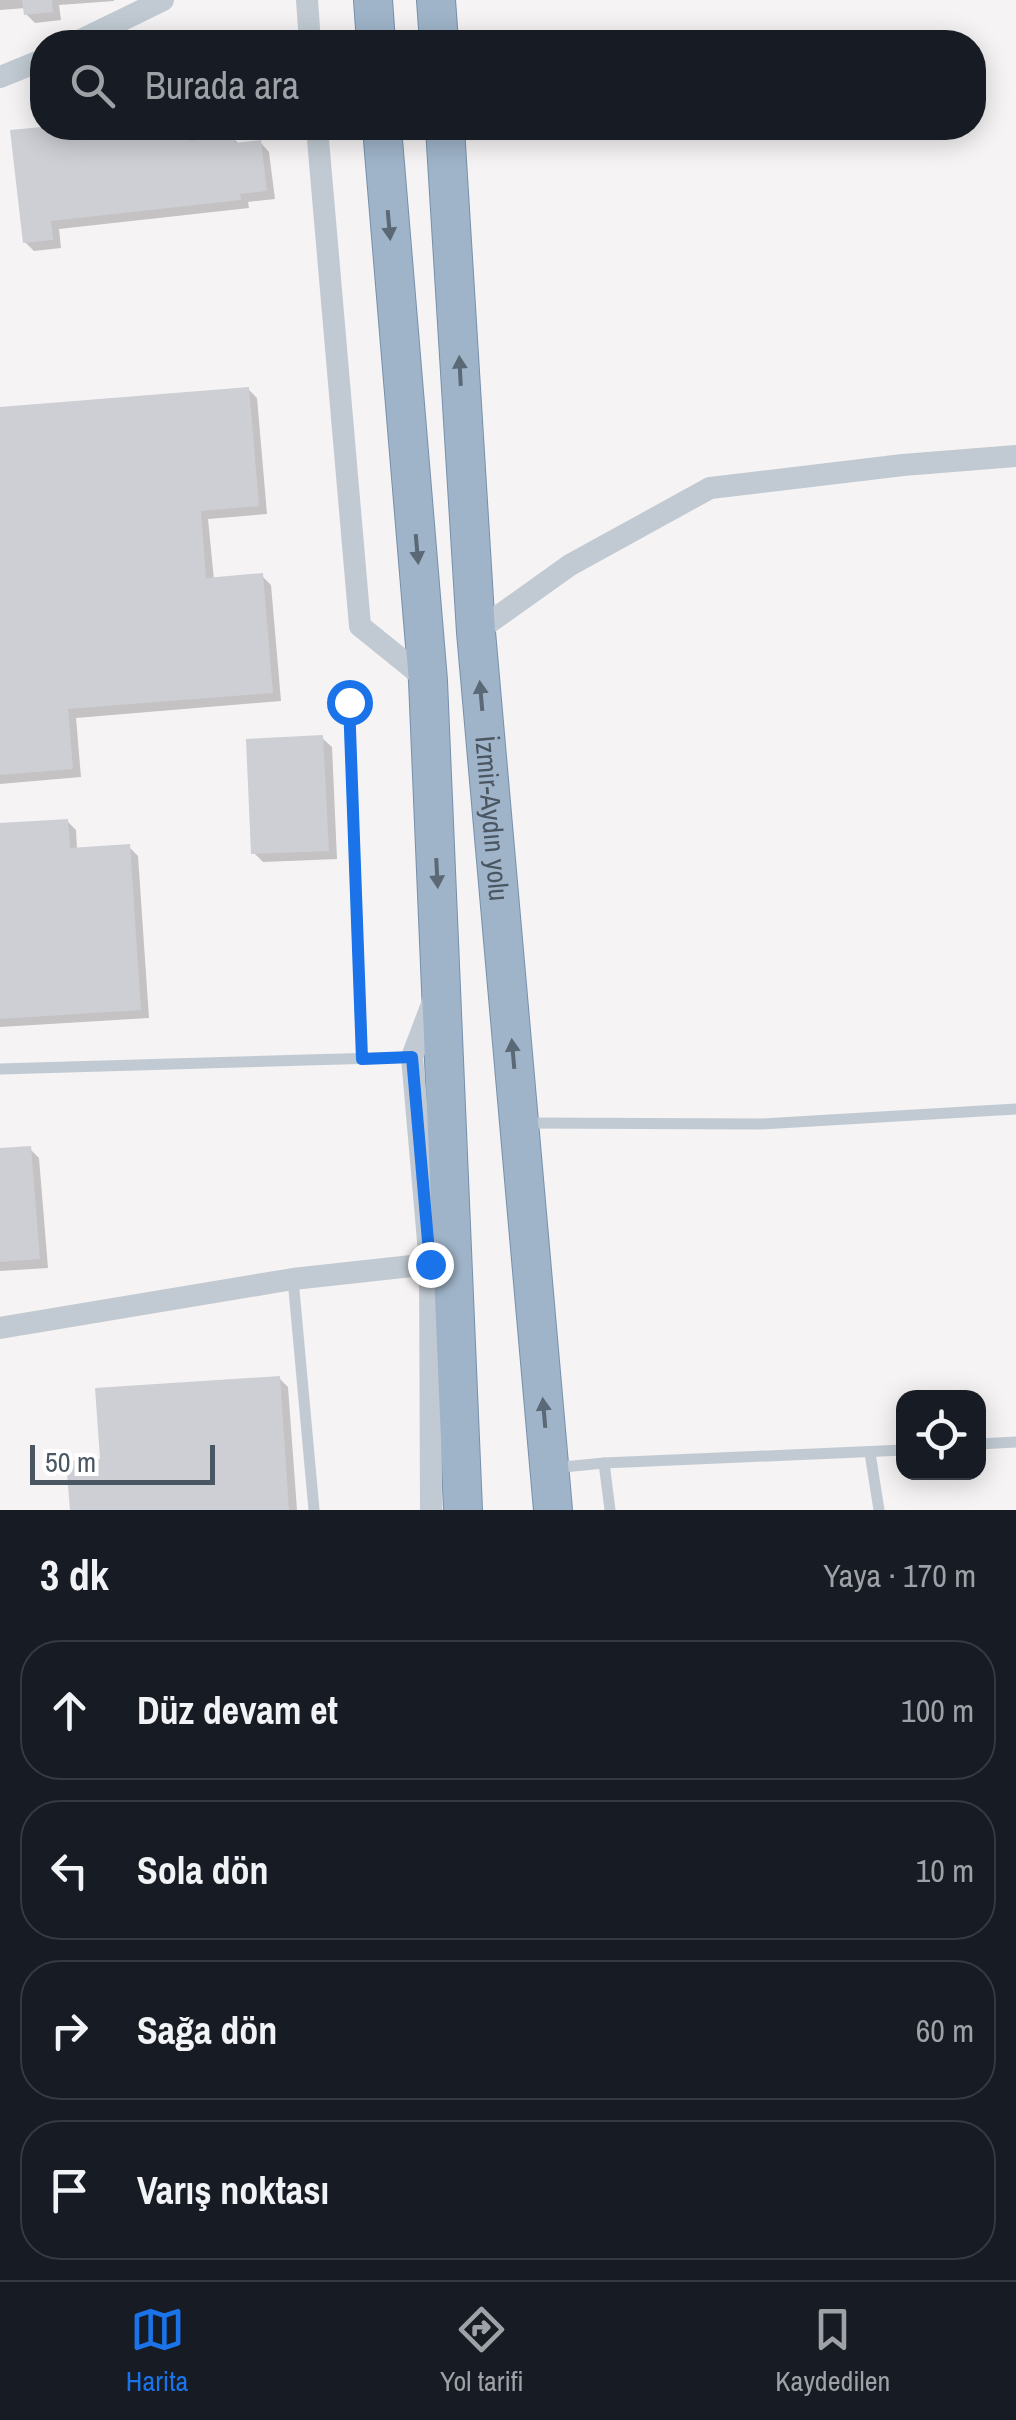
<!DOCTYPE html>
<html lang="tr">
<head>
<meta charset="utf-8">
<style>
	body { margin:0; font-family:"Archivo Narrow",sans-serif; background:#20242c; color:#f1f3f6 }
	.controls { position:absolute; right:30px; bottom:30px; display:grid; overflow:hidden; border-radius:20px; box-shadow:0 5px 25px #0003 }
	.controls button { width:90px; height:90px; display:grid; place-items:center; padding:0; border:0; border-bottom:2px solid #363941; background:#171b24; color:#f1f3f6; font:50px sans-serif }
	.scale { position:absolute; left:30px; bottom:25px; width:185px; box-sizing:border-box; padding-left:10px; border:5px solid #4a5661; border-top:0; font-size:28px; line-height:35px; white-space:nowrap; color:#4a5661; -webkit-text-stroke:8px #fff; paint-order:stroke }
	.stop { position:absolute; width:30px; height:30px; margin:-22px; border:8px solid #1a73e8; border-radius:50%; background:#fff }
	.stop.end { background:#1a73e8; border-color:#fff; box-shadow:0 2px 10px #0008 }
	.list { margin:0; padding:0; list-style:none }
	h2 { display:flex; justify-content:space-between; align-items:center; height:130px; margin:0; padding:0 40px; font-size:42px }
	h2 small { font-size:32px; font-weight:400; color:#9ea1a6 }
	.list li { display:grid; grid-template-columns:65px 1fr auto; gap:30px; align-items:center; box-sizing:border-box; height:140px; margin:0 20px 20px; padding:0 20px; border:2px solid #363941; border-radius:40px }
	.list b { display:block; font-size:38px; white-space:nowrap }
	.list em { font-size:32px; font-style:normal; color:#9ea1a6 }
	.icon { flex:none; width:55px; height:55px; fill:none; stroke:currentColor; stroke-width:2; stroke-linecap:round; stroke-linejoin:round }
	.map { position:relative; flex:none; width:1016px; height:1510px; overflow:hidden }
	.search { position:absolute; background:#171b24; box-shadow:0 5px 25px #0003; left:30px; right:30px; top:30px; height:110px; display:flex; align-items:center; gap:25px; box-sizing:border-box; padding:0 35px; border-radius:40px; color:#9ea1a6; font-size:38px }
	.sheet { height:770px; background:#171b24 }
	nav { display:flex; justify-content:space-around; align-items:center; box-sizing:border-box; height:140px; border-top:2px solid #363941; background:#171b24; font-size:28px; color:#9ea1a6 }
	nav a { display:grid; justify-items:center; gap:5px }
	nav .on { color:#1a73e8 }
	.map>svg:first-child { display:block }
	.shadow { fill:#0003 }
	.building { fill:#cdcfd5 }
	.lines { fill:none; stroke-linecap:round; stroke-linejoin:round }
	.trunk-casing { stroke:#7690ad; stroke-width:40 }
	.service { stroke:#c1cad2; stroke-width:11 }
	.minor { stroke:#c1cad2; stroke-width:22 }
	.trunk { stroke:#9fb4c9; stroke-width:38 }
	.oneway { fill:#5b6976 }
	.route { stroke:#1a73e8; stroke-width:12 }
	.labels { text-anchor:middle; dominant-baseline:central; stroke-width:8; stroke-linejoin:round; paint-order:stroke }
	.street-label { font-size:28px; fill:#4a5661; stroke:#fff }
</style>
</head>
<body>
<div class="map">
<svg width="1016" height="1510" viewBox="0 0 1016 1510">
	<rect width="100%" height="100%" fill="#f5f3f3"/>
	<g class="shadow">
		<polygon points="0,0 114,0 114,1 59,5 61,20 35,23 26,14 26,8 0,10"/>
		<polygon points="57,128 194,128 196,143 233,138 240,145 260,142 269,152 275,199 248,202 249,208 59,229 61,248 34,251 25,242"/>
		<polygon points="248,389 257,398 267,514 208,519 214,580 262,576 271,585 281,701 76,718 81,777 0,784 0,409"/>
		<polygon points="322,738 332,747 337,859 263,862 254,853"/>
		<polygon points="67,821 76,830 77,850 129,847 138,856 149,1018 0,1027 0,825"/>
		<polygon points="30,1149 39,1158 48,1268 0,1271 0,1151"/>
		<polygon points="279,1378 288,1387 297,1510 72,1510 103,1461"/>
	</g>
	<g class="building">
		<polygon points="22,0 52,0 53,12 24,15"/>
		<polygon points="42,127 187,128 189,141 234,136 235,143 261,140 267,191 240,194 241,200 51,221 53,240 23,243 10,130"/>
		<polygon points="249,387 259,506 201,511 206,578 263,573 273,693 68,709 73,769 0,775 0,407"/>
		<polygon points="323,735 329,851 251,854 246,739"/>
		<polygon points="68,819 70,848 130,844 141,1010 0,1019 0,823"/>
		<polygon points="31,1146 40,1259 0,1262 0,1148"/>
		<polygon points="280,1376 289,1510 70,1510 66,1461 100,1459 95,1388"/>
	</g>
	<g class="lines">
		<g class="trunk-casing">
			<g id="trunk">
				<polyline points="373,0 376,42"/>
				<polyline points="436,0 439,42"/>
				<polyline points="382,128 428,681 463,1510"/>
				<path id="s1" d="M445,128L476,632L553,1510"/>
			</g>
		</g>
		<g class="service">
			<polyline points="349,701 362,1059"/>
			<polyline points="0,1069 412,1057"/>
			<polyline points="526,1123 761,1124 1016,1109"/>
			<polyline points="293,1279 314,1510"/>
			<polyline points="978,1444 1016,1442"/>
			<polyline points="870,1453 879,1510"/>
			<polyline points="553,1468 604,1463"/>
			<polyline points="610,1510 604,1463 904,1450"/>
		</g>
		<g class="minor">
			<polyline points="307,0 310,42"/>
			<polyline points="77,42 163,0"/>
			<polyline points="0,77 42,60"/>
			<polyline points="317,128 360,626 428,681"/>
			<polyline points="476,632 570,565 710,488 903,465 1016,456"/>
			<polyline points="0,1328 293,1279 430,1264"/>
			<polyline points="431,1510 430,1264 412,1057 434,999"/>
		</g>
		<use href="#trunk" class="trunk"/>
	</g>
	<defs><path id="oneway-solid" d="M-6-.8H1V-3.2L6.5 0L1 3.2V.8H-6Z" transform="scale(2.5)"/></defs>
	<g class="oneway">
		<use href="#oneway-solid" transform="translate(389 225) rotate(85)"/>
		<use href="#oneway-solid" transform="translate(460 371) rotate(-93)"/>
		<use href="#oneway-solid" transform="translate(417 549) rotate(85)"/>
		<use href="#oneway-solid" transform="translate(481 696) rotate(-95)"/>
		<use href="#oneway-solid" transform="translate(437 873) rotate(87)"/>
		<use href="#oneway-solid" transform="translate(513 1054) rotate(-95)"/>
		<use href="#oneway-solid" transform="translate(544 1413) rotate(-95)"/>
	</g>
	<g class="lines">
		<polyline class="route" points="349,702 362,1059 412,1057 430,1264"/>
	</g>
	<g class="labels">
		<g class="street-label">
			<text stroke="none"><textPath href="#s1" startOffset="692">İzmir-Aydın yolu</textPath></text>
		</g>
	</g>
</svg>
<div class="controls">
<button><svg class="icon" aria-label="locate" viewBox="0 0 24 24"><circle cx="12" cy="12" r="6"/><path d="M12 2v4M12 18v4M2 12h4M18 12h4"/></svg></button>
</div>
<div class="scale">50 m</div>
<div class="stop" style="left:349px;top:702px"></div>
<div class="stop end" style="left:430px;top:1264px"></div>
<div class="search"><svg class="icon" aria-label="search" viewBox="0 0 24 24"><circle cx="10" cy="10" r="6"/><path d="M15 15l6 6"/></svg>Burada ara</div>
</div>
<section class="sheet">
<h2>3 dk<small>Yaya · 170 m</small></h2>
<ul class="list">
<li><svg class="icon" aria-label="ahead" viewBox="0 0 24 24"><path d="M12 20V5M6 11l6-6 6 6"/></svg><div><b>Düz devam et</b></div><em>100 m</em></li>
<li><svg class="icon" aria-label="left" viewBox="0 0 24 24"><path d="M17 20v-9H6M10 6l-5 5 5 5"/></svg><div><b>Sola dön</b></div><em>10 m</em></li>
<li><svg class="icon" aria-label="right" viewBox="0 0 24 24"><path d="M7 20v-9h11M14 6l5 5-5 5"/></svg><div><b>Sağa dön</b></div><em>60 m</em></li>
<li><svg class="icon" aria-label="arrive" viewBox="0 0 24 24"><path d="M6 21V4h12l-3 4 3 4H6"/></svg><div><b>Varış noktası</b></div></li>
</ul>
</section>
<nav>
<a class="on"><svg class="icon" aria-label="map" viewBox="0 0 24 24"><path d="M3 6l6-2 6 2 6-2v14l-6 2-6-2-6 2zM9 4v14M15 6v14"/></svg>Harita</a>
<a><svg class="icon" aria-label="directions" viewBox="0 0 24 24"><path d="M12 3l9 9-9 9-9-9zM9 14v-3h6M13 9l2 2-2 2"/></svg>Yol tarifi</a>
<a><svg class="icon" aria-label="saved" viewBox="0 0 24 24"><path d="M7 4h10v16l-5-4-5 4z"/></svg>Kaydedilen</a>
</nav>
</body>
</html>
